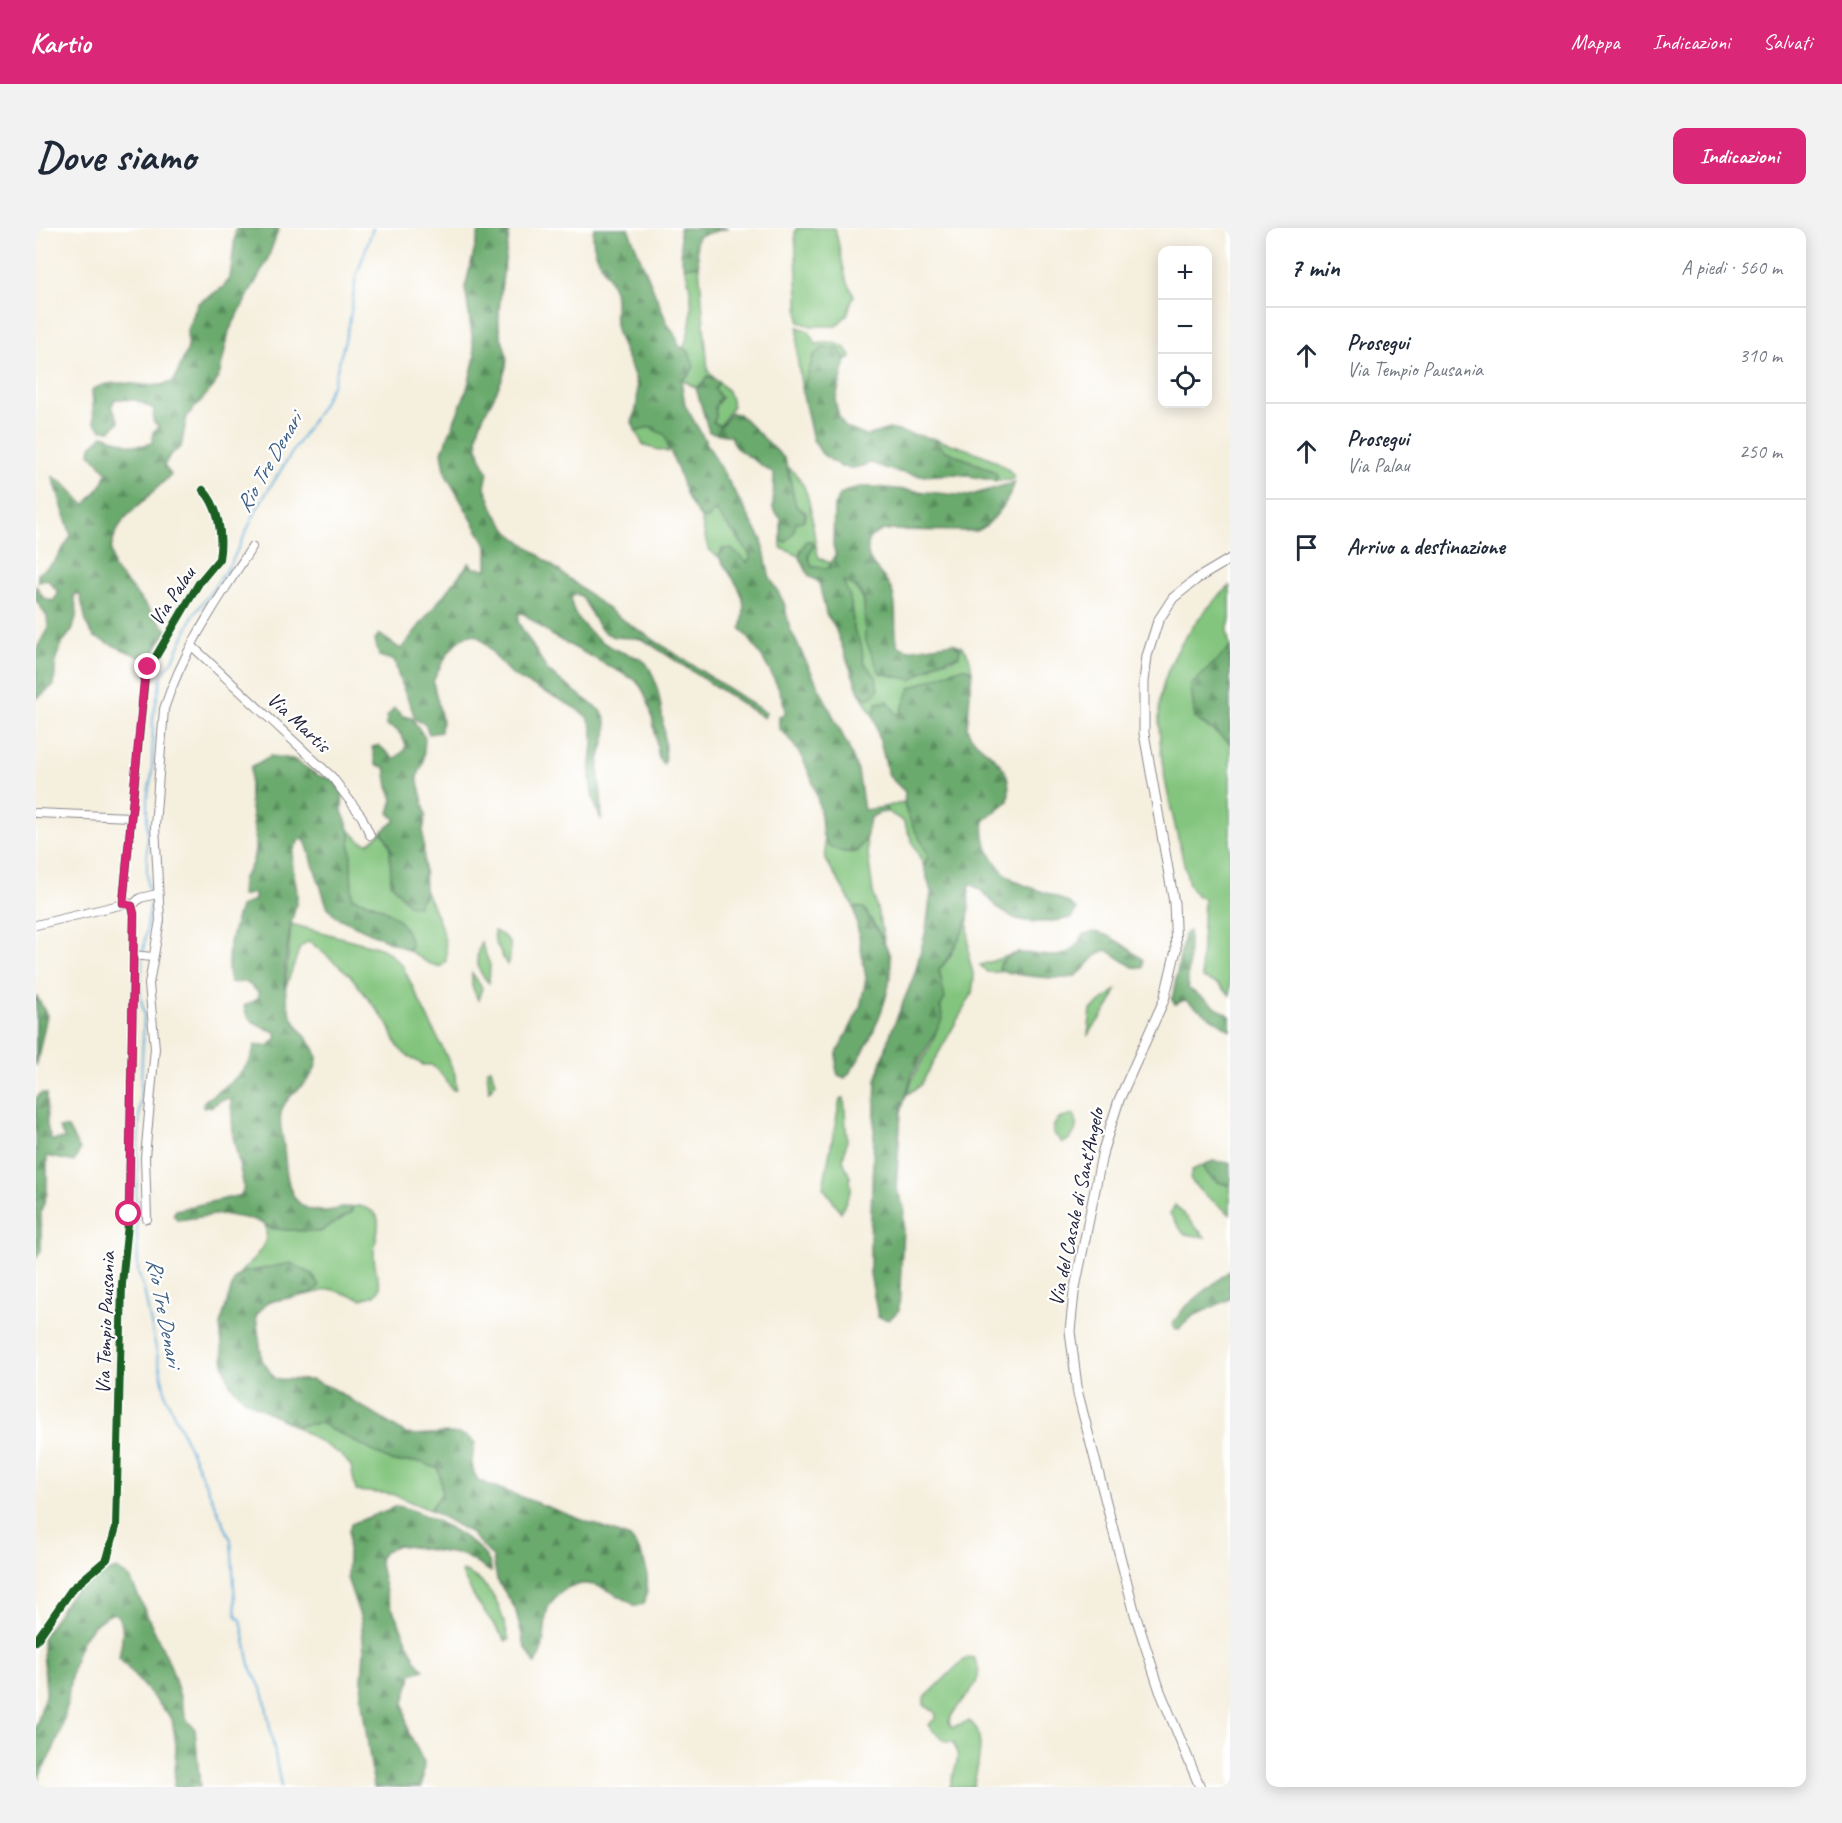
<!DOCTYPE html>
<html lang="it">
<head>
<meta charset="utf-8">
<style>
	body { margin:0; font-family:Caveat,sans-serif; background:#f2f2f3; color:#1f2937 }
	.controls { position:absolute; right:18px; top:18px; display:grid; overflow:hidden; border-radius:12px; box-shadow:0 3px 15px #0003 }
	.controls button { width:54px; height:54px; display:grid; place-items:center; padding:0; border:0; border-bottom:2px solid #e0e1e3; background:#fff; color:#1f2937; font:30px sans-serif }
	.stop { position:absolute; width:18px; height:18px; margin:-14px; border:4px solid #db2777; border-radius:50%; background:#fff }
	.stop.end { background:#db2777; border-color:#fff; box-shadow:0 2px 6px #0008 }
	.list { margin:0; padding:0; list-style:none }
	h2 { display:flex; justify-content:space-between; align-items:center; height:78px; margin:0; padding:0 24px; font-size:26px }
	h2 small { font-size:20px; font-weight:400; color:#747a83 }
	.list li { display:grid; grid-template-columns:39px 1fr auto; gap:18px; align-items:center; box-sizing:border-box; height:96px; padding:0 24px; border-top:2px solid #e0e1e3 }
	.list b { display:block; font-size:22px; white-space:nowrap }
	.list p { margin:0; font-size:20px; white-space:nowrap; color:#747a83 }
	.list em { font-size:20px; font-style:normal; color:#747a83 }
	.icon { flex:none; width:33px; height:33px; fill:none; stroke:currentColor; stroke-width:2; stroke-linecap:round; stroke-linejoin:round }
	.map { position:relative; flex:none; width:1194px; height:1559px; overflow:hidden; border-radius:12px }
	header { display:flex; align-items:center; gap:36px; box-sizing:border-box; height:84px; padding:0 30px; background:#db2777; color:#fff }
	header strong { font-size:28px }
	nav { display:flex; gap:33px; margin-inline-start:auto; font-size:21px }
	.intro { display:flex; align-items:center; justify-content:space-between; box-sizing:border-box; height:144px; padding:0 36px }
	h1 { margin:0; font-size:42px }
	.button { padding:15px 27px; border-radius:12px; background:#db2777; color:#fff; font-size:21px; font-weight:700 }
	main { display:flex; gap:36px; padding:0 36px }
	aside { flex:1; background:#fff; border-radius:12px; box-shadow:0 3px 15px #0003 }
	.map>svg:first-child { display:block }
	.green { fill:#83c57e; stroke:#52745c; stroke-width:1.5 }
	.forest { fill:url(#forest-firs); stroke:#466654; stroke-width:1.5 }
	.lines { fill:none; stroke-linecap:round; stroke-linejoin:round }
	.stream { stroke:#62acda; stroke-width:2 }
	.minor-casing { stroke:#8c888c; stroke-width:10 }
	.major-casing { stroke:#8c888c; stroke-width:11 }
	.minor { stroke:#fff; stroke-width:8 }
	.major { stroke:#fff; stroke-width:9 }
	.cycleway-casing { stroke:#fff; stroke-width:11 }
	.cycleway { stroke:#1b5e20; stroke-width:8 }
	.route { stroke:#db2777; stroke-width:8 }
	.labels { text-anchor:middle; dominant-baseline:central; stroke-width:4.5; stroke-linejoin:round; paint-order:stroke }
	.street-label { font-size:21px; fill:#22223b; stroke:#fff }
	.water-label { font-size:22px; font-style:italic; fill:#3f6083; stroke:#fff }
</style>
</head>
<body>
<header>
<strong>Kartio</strong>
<nav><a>Mappa</a><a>Indicazioni</a><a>Salvati</a></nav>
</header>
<div class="intro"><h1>Dove siamo</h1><a class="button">Indicazioni</a></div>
<main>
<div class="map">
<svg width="1194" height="1559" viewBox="0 0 1194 1559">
	<defs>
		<pattern id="forest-firs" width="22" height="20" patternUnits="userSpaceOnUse" patternTransform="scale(1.5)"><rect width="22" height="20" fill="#6aaa6d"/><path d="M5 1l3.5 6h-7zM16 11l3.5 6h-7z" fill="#578a5b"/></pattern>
	</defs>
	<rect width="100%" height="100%" fill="#fff"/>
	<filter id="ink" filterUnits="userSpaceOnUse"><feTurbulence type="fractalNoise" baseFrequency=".0167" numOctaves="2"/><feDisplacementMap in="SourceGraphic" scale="12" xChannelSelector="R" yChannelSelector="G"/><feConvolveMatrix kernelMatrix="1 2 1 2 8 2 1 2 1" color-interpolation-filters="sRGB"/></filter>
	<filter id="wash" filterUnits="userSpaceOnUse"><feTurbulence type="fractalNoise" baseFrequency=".008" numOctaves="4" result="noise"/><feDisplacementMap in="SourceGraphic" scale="24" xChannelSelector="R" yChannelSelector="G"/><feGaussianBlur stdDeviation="1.35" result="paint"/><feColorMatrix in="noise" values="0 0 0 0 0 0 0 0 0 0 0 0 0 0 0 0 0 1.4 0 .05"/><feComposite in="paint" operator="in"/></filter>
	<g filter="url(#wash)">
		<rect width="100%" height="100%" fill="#f5efde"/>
		<g class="green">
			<polygon points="761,0 799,0 810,51 818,67 811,87 800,98 775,98 763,94 759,5"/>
			<path d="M663,37L672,143L678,150L671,148L668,154L660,160L645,151L653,147V124L647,120C658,97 658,62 648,39Z"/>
			<path d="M762,99L773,103L780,116C794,114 810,113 815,130L810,133L802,121L778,127L766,163L761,128Z"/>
			<polygon points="683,154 692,163 697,178 684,198 676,194 680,190 679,179 685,170 679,161"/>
			<polygon points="613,199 630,207 632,224 608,218 600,204"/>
			<path d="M899,211C919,218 971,230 978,250L976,252L959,253L962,248L957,243L908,222Z"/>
			<path d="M753,240C780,259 774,303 783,330L794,335L795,341L776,339L772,328L778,318L765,321L763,328L745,320V313L750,314L760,295L770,289V285L760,278L756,265Z"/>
			<path d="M679,282C687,294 712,319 715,330L711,334L686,321L683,329L672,321L665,290H672Z"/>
			<path d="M809,352C833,366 830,386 829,411L894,441L903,433L916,432L924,421L917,415C932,420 934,428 936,444L932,440L921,441L875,460L864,486L861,487L841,475L837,487L823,464L831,470L840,449L828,435L824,416L818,402L815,375L806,353Z"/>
			<path d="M1194,358V391L1191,404L1194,420L1155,457L1159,490L1194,515V767L1182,756L1166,750L1165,735L1168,671L1160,667L1153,657C1141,602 1122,543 1123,486C1123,439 1160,387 1194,358Z"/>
			<path d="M867,574C872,594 885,609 892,628L888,639L867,593L852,584L849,579Z"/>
			<path d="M314,603L326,614L333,615L346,604L354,617L355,655L387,670L389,662C399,683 413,710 410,734L404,739L392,735L372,722L375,718L338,676L316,670Z"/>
			<path d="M788,611C795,621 808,626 820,624L830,611L837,664L849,714L828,680L818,679L790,632Z"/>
			<path d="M932,688L933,730L938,749L936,766L884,858L870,867C877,844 891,829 899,807C905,789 909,760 903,742L914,729Z"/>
			<polygon points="255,696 341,719 352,724 366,737 419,846 420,861 417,862 402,842 395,837 387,837 369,826 362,819 352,796 314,747 273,713 264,719 249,762"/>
			<path d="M458,703C476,710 478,720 471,737L459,714Z"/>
			<path d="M445,714L454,737L453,755C441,744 438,729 445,714Z"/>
			<polygon points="984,724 965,734 963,740 965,744 951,744 944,737"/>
			<polygon points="436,745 446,760 442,772 436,758"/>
			<polygon points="1080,762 1074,777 1052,807 1055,782"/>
			<polygon points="455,840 459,855 453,863 451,841"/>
			<polygon points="808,870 811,912 807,932 814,949 815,962 805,984 787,959 804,872"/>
			<path d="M1037,887C1045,899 1037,910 1027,915L1017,905L1018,897L1022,891Z"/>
			<path d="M1167,937C1173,950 1180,955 1194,957V986L1164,963L1154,951L1156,942Z"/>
			<polygon points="1139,977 1169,1009 1148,1006 1134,986"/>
			<path d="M323,978C355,985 338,1004 338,1027C338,1037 342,1049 344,1060L339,1067L326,1071L294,1061L274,1066L282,1058L208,1044L198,1052C210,1036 237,1018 229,998L237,1001L284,1004L316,984V979Z"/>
			<polygon points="284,1195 357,1234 385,1234 403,1241 406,1265 394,1282 356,1266 320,1263 315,1238 304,1226 258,1198"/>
			<path d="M427,1343C457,1355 466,1382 473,1412L470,1413L440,1372L425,1344Z"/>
			<path d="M932,1429L938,1430C956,1456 917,1474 913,1494L916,1499L933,1493C952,1505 941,1541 937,1559H914L922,1530L918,1514H910C905,1508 895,1503 892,1497L900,1490L899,1484L888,1477V1470C904,1457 915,1441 932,1429Z"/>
		</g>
		<g class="forest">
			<path d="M200,0H243L231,33L193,103L184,145L178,158L151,188L145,219L134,227L128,238L135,247L88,291L79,306L75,321L77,339L131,402L113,433L58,409L51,397L44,367L38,366L41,385L37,401L27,414L20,430L18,457L0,471V422L12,400L11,388L0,372V358L8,370L17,373L23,365L11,351L2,353V346L19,333L35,308L17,249L27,254L49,277L67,255L71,244L54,225L55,218L67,207C84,213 99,222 116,215L117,204L123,199L117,193L118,181L100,172L79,171L76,178L83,194L75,202H66L58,194L56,162C82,145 112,166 138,153L152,120L151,102L162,75L186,60L194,50Z"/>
			<path d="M444,0H474C470,31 462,66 463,97C463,113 475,123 469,142C458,183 424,199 452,244L449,259L459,285L473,304L584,390L730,485L728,490L608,412C597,408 589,411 579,409C559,404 555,381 545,368L539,366L535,370C535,392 564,415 583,423C591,427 602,427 609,434C626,453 629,509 629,534L627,536L623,531C618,506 618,471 599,452L517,408L488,386L483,385L482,394L512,443L566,484C577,502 566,515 563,534C561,552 568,571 565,591C559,579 555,565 554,551C553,533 562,509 553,492C546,479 493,458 478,448C464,439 448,407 437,407C418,406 403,440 397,454L406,491L405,504L393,506L389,496L379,491C373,468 362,457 359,433L343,428L339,412L343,406L365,421L433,335L438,340L451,341V318L410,247L406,224L431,161L439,129L429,59Z"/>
			<path d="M558,0H592L632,97L640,107L643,118L653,124L658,139L653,147L645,151L649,177L726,312L733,347L748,375L754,401L812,518L822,543L828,582L849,579L852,584L843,585L834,590L830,611L820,624C810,626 792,622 788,611C785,604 786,595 785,588C779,554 768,524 743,500V488L749,486C750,465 720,417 705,401C714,364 700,358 683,329L686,321L694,320L711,334L715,330C712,319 687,294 679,282L672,291L665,290C649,270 651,266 642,243C638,230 632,221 629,207L613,199L600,204L596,194C612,153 589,136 580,101C576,88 582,73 577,60C569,39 553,24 558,0Z"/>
			<path d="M643,0H692L662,8L660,14L663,37L648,39C644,31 645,11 643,0Z"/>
			<polygon points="787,120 803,121 810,133 799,173 803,188 809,199 830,208 853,201 899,211 908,222 957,243 962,248 959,253 922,246 884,248 858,243 835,235 818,240 805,239 786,226 777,212 766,163 778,127"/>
			<polygon points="671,148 683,154 679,161 685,170 679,179 680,190 677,194 685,198 695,185 703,186 749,231 760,278 770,285 768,292 760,295 757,306 750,314 745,313 745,291 737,281 738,246 700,220 695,208 673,204 660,160 668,154"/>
			<path d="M979,254C974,271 957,296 941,303L847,302L834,309C824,339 850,342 857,366C862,383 857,401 862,418L872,422L917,415L924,421L923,428L903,433L876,452L844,445L829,411L828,372L822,360L807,353L814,369L818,402L825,416L828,435L840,449L842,461L838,468L831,471L823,464L798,397L790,386L783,354L773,348L763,328L770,313H775L778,318L772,328L776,339L794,340V335L800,327L797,318L798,278L804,267L812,262L823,259H840L932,268Z"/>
			<polygon points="1194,420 1194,515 1159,490 1155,457"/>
			<path d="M932,440L936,444L931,500C939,525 980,528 972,573L948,593C946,605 948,614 954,625C976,668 1009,655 1041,681L1035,690C1008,696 979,698 959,677C951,669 945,660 934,656C930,668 935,679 932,690C926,708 915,727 903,742L909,770L904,779L907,790L876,847L865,884L860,960L868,979L863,1082L853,1092L842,1089L834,1046V1012L840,852L855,804L879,745L890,702L895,664L888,639L892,628C884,606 865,588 869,564L853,548L837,487L841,475L852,473L861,487L864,486L874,460L921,441Z"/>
			<path d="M358,480L367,488L376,490L389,510L387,536L381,549L390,587L387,603L389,662L382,678L373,677L355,655L354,617L346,604L360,592L353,585L357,571L352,559L349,539L340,537L336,519L343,517L358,531L368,523L370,517C365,506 362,500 350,498L351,489Z"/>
			<path d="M234,528L257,531L283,548L298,551L307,564L306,583L314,603L316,670C344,677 370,687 375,718L372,722L300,689L291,678L270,615L266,610C247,627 262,648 261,670C260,678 257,688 255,696C250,726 244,758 255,786C260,802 282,817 281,832C278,856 254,862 247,879C241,891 247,908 248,920C251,947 250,985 289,983C298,982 307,979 316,979V984L284,1004L237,1001L219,992L186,986L142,992L137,987L140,982L205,967L208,959L197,908L195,870L185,872L175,879H167L168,873C189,859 215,843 219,817L232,818L240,811V804C225,799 210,795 208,778L222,771V764L210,754L194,755C188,729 196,704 204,679L218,672V665L205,668L206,651C228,629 216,598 214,571C213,561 215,549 215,539Z"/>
			<path d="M818,679L828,680C836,696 850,712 854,729C860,762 830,826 809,850L802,847L800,840L801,825L824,780L830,750Z"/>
			<polygon points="1153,703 1152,760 1194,788 1194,802 1149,772 1139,776 1136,772 1148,707"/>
			<path d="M1058,704C1075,705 1094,722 1107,732V740L1097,739L1071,722C1056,726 1052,741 1039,748C1030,753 967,747 963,740C980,702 1024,754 1047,707Z"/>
			<polygon points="0,767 11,787 0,838"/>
			<polygon points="5,865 10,866 11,898 15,912 29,911 23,900 32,900 44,922 38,934 11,928 11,965 5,984 5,1022 0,1030 0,870"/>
			<path d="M1177,933L1194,935V957C1180,955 1172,950 1167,937Z"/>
			<path d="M255,1035L276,1046L283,1058L274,1066L232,1074L220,1088L226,1132L239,1151L276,1152L296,1160L370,1206C390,1210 427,1197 439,1215C436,1229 433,1241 443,1253L594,1310C611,1329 615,1352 608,1376L600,1378C577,1364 546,1342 521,1368C517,1372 512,1377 511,1383C508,1399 510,1422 499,1436L489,1419L479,1380L461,1352L457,1329L433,1304L394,1282L406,1265L403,1241L384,1234H357L284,1195L258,1198L209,1172L194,1156L188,1138L184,1097L198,1052L208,1044Z"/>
			<polygon points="1194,1042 1194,1071 1157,1088 1143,1101 1138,1100 1136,1096 1148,1080"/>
			<path d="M361,1278C384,1282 458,1317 455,1344L427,1327L362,1317L348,1324L343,1331L351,1369L380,1432L388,1442L376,1446L368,1475L372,1503L388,1535L386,1559H338L325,1468L328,1423L325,1391L311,1350L313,1302L315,1296Z"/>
			<path d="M81,1341L94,1350L135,1439L151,1492L159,1501L164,1559H138L140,1517L136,1491L83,1430C85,1415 92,1395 78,1385C27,1405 39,1464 24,1506C18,1524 6,1539 0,1557V1499L10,1464L6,1410L34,1367L57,1348Z"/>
		</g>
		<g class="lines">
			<g class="stream">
				<polyline points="114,665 111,656 111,570 116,546 117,490 126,446 137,432 157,388 195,335 224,275 285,179 298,153 313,97 320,49 337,0"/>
				<polyline points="107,724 115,671"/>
				<polyline points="106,730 104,766 108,786 100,966 102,1044 108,1062 130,1169 195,1312 200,1387 205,1392 214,1437 228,1467 245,1559"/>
			</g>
		</g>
	</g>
	<g filter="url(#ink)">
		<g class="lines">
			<g class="minor-casing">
				<g id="minor">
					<polyline points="156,418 296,549 326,589 334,607"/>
					<polyline points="0,585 94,589"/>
					<path d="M87,675L109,447L163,355L183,331C187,308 183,278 167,262"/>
					<polyline points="96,678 104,670 121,666"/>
					<polyline points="0,697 92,675"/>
					<polyline points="97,727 116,729"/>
					<path d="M111,991L109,929L119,820L113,756L124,692L119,598L128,481C147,422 183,370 216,319"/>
					<polyline points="0,1413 36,1361 71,1331 80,1299 86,1056 93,986 98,686 96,678"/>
				</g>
			</g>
			<g class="major-casing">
				<polyline id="major" points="1164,1559 1124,1463 1099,1386 1042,1166 1034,1103 1038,1065 1067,922 1083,872 1128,772 1140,722 1138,675 1108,505 1108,454 1111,428 1122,393 1137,370 1162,350 1194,331"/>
			</g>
			<use href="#minor" class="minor"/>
			<use href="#major" class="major"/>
			<g class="cycleway-casing">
				<g id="cycleway">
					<path d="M87,675L109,447L163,355L183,331C187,308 183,278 167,262"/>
					<polyline points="0,1413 36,1361 71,1331 80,1299 86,1056 93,986 98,686 96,678"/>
				</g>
			</g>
			<use href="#cycleway" class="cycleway"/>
		</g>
	</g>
	<g class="lines" filter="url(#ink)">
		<polyline class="route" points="93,986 98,686 96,678 87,675 108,454 112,439"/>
	</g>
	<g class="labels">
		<g class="street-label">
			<text transform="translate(136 368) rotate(-56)">Via Palau</text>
			<text transform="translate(263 494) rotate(43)">Via Martis</text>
			<text transform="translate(1040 979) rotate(-78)">Via del Casale di Sant'Angelo</text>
			<text transform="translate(69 1095) rotate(-88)">Via Tempio Pausania</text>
		</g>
		<g class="water-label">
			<text transform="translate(233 235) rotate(-60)">Rio Tre Denari</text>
			<text transform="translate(128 1084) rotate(79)">Rio Tre Denari</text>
		</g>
	</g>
</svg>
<div class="controls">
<button>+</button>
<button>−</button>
<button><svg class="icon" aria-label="locate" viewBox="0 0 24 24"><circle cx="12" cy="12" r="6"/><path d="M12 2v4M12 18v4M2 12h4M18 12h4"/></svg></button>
</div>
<div class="stop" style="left:93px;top:986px"></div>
<div class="stop end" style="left:112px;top:439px"></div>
</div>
<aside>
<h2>7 min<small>A piedi · 560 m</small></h2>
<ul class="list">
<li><svg class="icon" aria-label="ahead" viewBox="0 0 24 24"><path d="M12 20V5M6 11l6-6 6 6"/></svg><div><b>Prosegui</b><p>Via Tempio Pausania</p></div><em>310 m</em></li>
<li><svg class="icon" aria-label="ahead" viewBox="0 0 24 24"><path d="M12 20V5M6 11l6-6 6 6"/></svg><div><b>Prosegui</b><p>Via Palau</p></div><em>250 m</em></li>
<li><svg class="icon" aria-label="arrive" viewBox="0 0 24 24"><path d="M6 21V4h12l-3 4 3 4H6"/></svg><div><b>Arrivo a destinazione</b></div></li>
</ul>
</aside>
</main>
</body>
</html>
